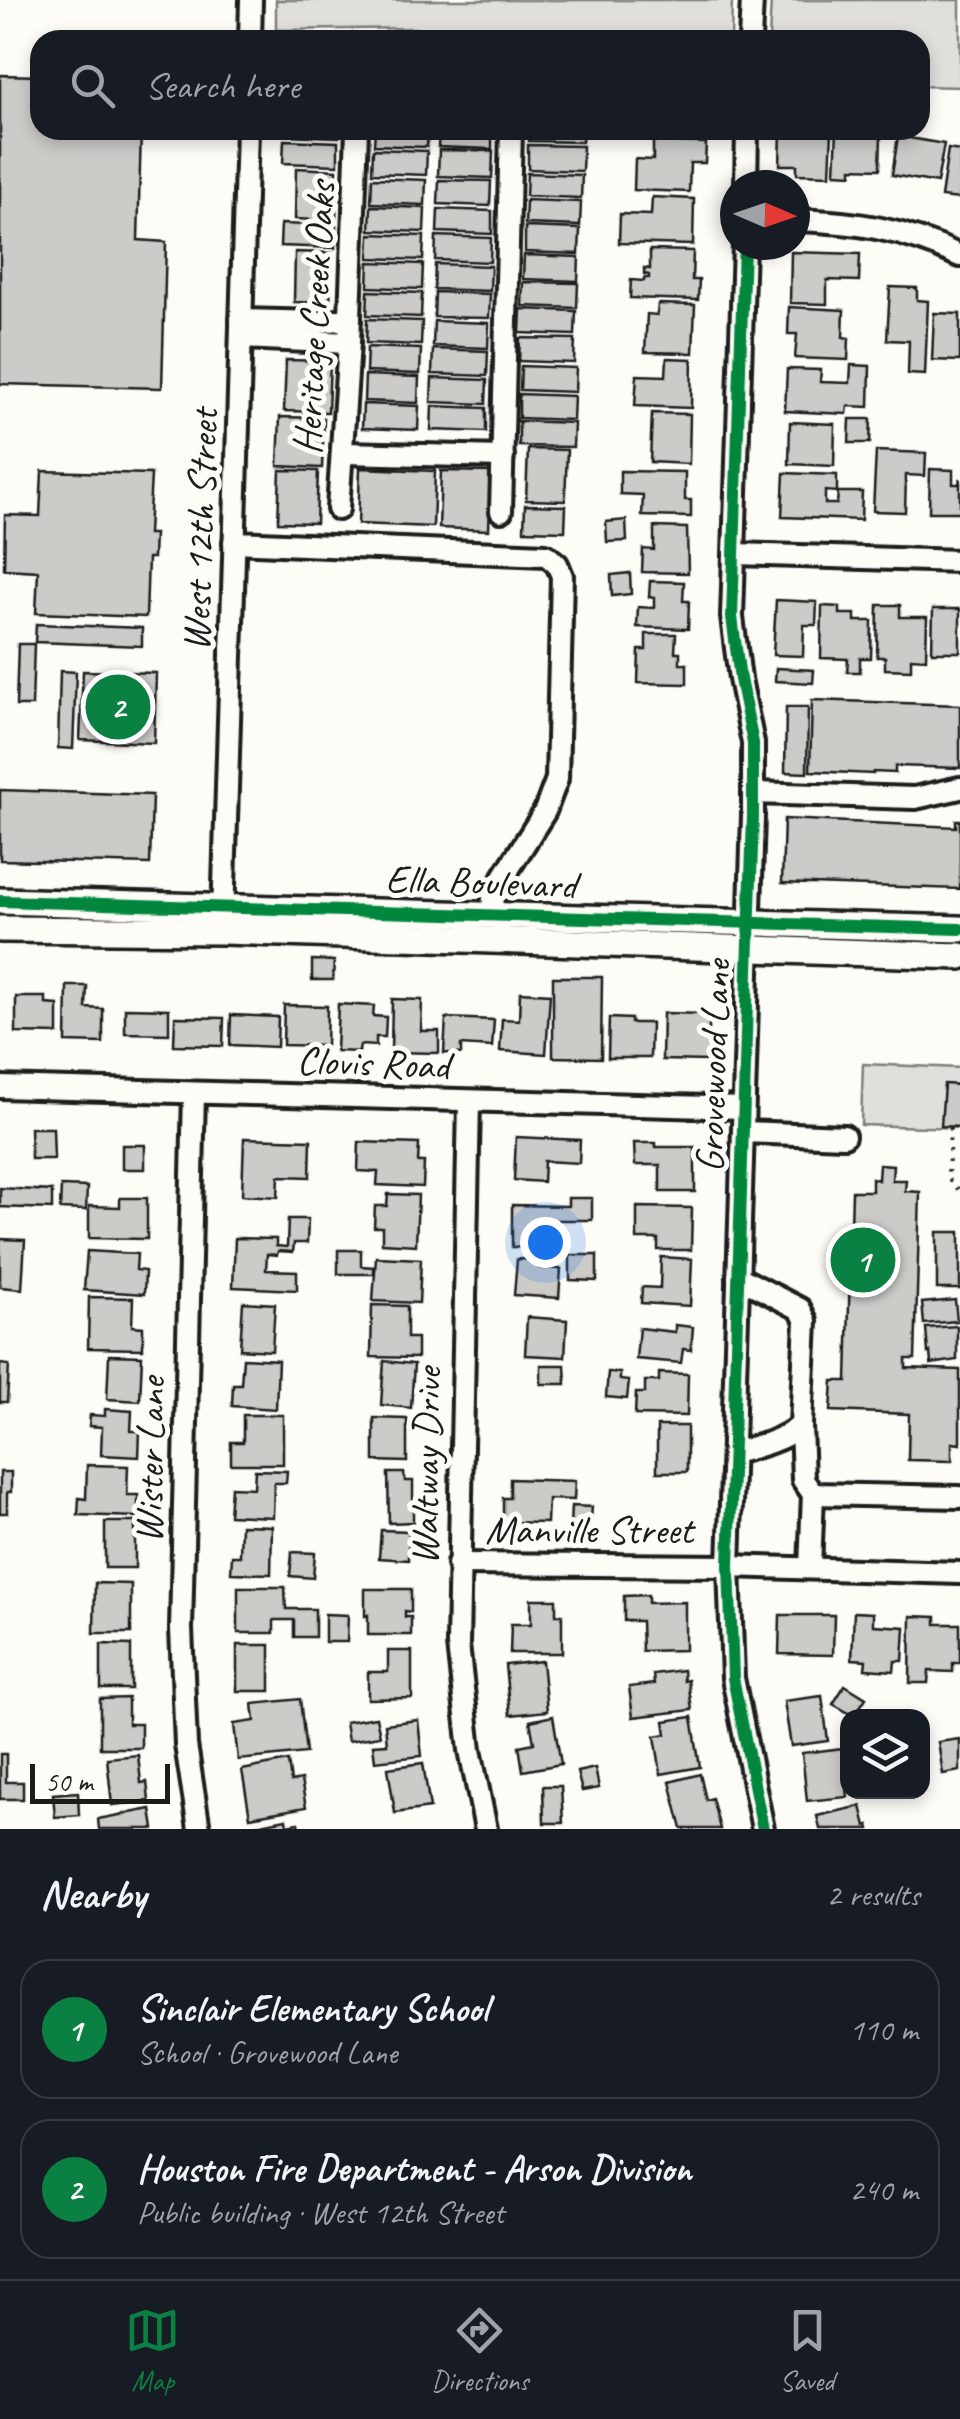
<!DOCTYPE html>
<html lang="en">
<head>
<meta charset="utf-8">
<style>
	body { margin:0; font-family:Caveat,sans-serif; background:#242831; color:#f1f3f6 }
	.controls { position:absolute; right:30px; bottom:30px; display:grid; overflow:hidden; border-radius:20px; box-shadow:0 5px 15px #0003 }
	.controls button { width:90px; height:90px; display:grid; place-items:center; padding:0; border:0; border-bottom:2px solid #363941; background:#171b24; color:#f1f3f6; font:50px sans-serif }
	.compass { position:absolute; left:720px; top:170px; width:90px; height:90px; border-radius:50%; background:#171b24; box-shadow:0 5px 15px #0003; rotate:92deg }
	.scale { position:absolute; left:30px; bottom:25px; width:140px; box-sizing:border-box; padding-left:10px; border:5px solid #1c1c1c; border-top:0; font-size:28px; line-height:35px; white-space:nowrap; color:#1c1c1c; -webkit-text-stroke:8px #fdfcf7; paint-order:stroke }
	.you { position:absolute; left:545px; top:1242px; width:35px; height:35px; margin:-25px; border:8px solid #fff; border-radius:50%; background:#1a73e8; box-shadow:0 0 0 15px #1a73e833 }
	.badge { display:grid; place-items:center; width:65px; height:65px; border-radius:50%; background:#0b8043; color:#fff; font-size:32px; font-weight:700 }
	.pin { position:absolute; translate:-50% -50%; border:5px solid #fff; box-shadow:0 2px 10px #0006 }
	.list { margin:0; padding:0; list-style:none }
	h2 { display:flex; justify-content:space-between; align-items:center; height:130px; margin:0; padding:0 40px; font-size:42px }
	h2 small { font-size:32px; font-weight:400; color:#9ea1a6 }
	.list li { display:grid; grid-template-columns:65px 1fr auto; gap:30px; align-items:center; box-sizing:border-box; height:140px; margin:0 20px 20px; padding:0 20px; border:2px solid #363941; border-radius:30px }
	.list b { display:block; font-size:38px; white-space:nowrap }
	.list p { margin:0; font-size:32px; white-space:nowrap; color:#9ea1a6 }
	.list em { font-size:32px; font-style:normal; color:#9ea1a6 }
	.icon { flex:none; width:55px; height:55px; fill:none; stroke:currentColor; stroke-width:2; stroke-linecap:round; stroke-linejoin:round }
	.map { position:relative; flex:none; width:960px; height:1829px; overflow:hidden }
	.search { position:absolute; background:#171b24; box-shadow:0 5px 15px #0003; left:30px; right:30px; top:30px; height:110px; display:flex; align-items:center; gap:25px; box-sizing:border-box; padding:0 35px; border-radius:30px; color:#9ea1a6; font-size:38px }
	.sheet { height:450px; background:#171b24 }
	nav { display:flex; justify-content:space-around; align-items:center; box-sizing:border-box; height:140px; border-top:2px solid #363941; background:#171b24; font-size:28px; color:#9ea1a6 }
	nav a { display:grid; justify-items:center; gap:5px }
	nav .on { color:#0b8043 }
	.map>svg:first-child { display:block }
	.green { fill:#e0dfdb; stroke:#7e7e7c; stroke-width:2.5 }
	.building { fill:#cccbc8; stroke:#1c1c1c; stroke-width:2.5 }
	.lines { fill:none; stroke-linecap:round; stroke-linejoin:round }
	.minor-casing { stroke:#1c1c1c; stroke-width:28 }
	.major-casing { stroke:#1c1c1c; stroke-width:32 }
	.path { stroke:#1c1c1c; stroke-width:4; stroke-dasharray:2.5 8; stroke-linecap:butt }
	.minor { stroke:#fdfcf7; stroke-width:20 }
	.major { stroke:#fdfcf7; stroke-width:25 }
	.cycleway-casing { stroke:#fdfcf7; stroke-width:19 }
	.cycleway { stroke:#00873e; stroke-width:12 }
	.labels { text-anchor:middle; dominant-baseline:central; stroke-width:10; stroke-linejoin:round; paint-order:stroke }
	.street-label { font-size:40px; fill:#1c1c1c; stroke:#fdfcf7 }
</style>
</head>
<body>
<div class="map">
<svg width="960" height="1829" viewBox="0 0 960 1829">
	<rect width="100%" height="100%" fill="#fdfcf7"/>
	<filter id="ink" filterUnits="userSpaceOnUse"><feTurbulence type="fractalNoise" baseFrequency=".01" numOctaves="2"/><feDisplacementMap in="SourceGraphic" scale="20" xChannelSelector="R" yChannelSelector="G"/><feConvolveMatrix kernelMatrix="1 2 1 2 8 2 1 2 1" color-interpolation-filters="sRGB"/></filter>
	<g filter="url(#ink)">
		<g class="green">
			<polygon points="276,0 732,0 731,40 418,40 416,28 276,30"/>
			<polygon points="771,0 960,0 960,87 920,86 920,40 769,40"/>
			<polygon points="863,1064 960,1068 960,1128 861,1125"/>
		</g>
		<g class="building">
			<polygon points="0,75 40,76 40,130 141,130 138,240 166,242 162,388 0,384"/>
			<polygon points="286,130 339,130 339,137 285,135"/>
			<polygon points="375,130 428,130 427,147 374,145"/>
			<polygon points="439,130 492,130 492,149 438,147"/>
			<polygon points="529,130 583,130 582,142 529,141"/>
			<polygon points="781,130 832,130 830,175 797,174 797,165 780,165"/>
			<polygon points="837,130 865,130 865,135 881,135 880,169 852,168 852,174 835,173"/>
			<polygon points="898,136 944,144 937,183 892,175"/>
			<polygon points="284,140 338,142 338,165 283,163"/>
			<polygon points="653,141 706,143 705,163 690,163 689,192 634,190 635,159 653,160"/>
			<polygon points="528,145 583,146 582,171 528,169"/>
			<polygon points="373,149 427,151 426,175 372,173"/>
			<polygon points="948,149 960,151 960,199 941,197"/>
			<polygon points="439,150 493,151 492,178 438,176"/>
			<polygon points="296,168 337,170 336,221 295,219"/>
			<polygon points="527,173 582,175 581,198 526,196"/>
			<polygon points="372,178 426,180 425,205 371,203"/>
			<polygon points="439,180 491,181 490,206 438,204"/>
			<polygon points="652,197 694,199 693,245 619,243 620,214 651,215"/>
			<polygon points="526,200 581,202 580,226 525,224"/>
			<polygon points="371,206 425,208 424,232 370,230"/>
			<polygon points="438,209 492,211 492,234 437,232"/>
			<polygon points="281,224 336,226 335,248 280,246"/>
			<polygon points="525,227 580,229 579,254 525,252"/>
			<polygon points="370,234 424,236 423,260 369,258"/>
			<polygon points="436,236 491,238 490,262 435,260"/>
			<polygon points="650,250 693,251 692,280 699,280 698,300 630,298 631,280 644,281 644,278 649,278 649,275 644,274 644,268 650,269"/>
			<polygon points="295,252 332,253 330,303 294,302"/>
			<polygon points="791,252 860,254 859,281 827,280 827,304 790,303"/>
			<polygon points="524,255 579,257 578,281 523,279"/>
			<polygon points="369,262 423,264 422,289 368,287"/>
			<polygon points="435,264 491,266 490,291 434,289"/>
			<polygon points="523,282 578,283 577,308 522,306"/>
			<polygon points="890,287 917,288 917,300 928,301 925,375 908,374 909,341 887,340"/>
			<polygon points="368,291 422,293 421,317 367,315"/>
			<polygon points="435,292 490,294 489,318 434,317"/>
			<polygon points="658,304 695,305 693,353 645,352 647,314 657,315"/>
			<polygon points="789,307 844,310 843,337 849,338 848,360 795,358 797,334 788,334"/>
			<polygon points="521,309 576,311 575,335 520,333"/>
			<polygon points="934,313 960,314 960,361 932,360"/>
			<polygon points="367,319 422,321 421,345 366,343"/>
			<polygon points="434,321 489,323 488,348 433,346"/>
			<polygon points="520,338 575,339 574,363 519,361"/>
			<polygon points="367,347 421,349 420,374 366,372"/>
			<polygon points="433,349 488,351 487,376 432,374"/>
			<polygon points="667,358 692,359 691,408 635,406 637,375 666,376"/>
			<polygon points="286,360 330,361 328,412 284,411"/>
			<polygon points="851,365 870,366 869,407 848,406 847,414 785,411 787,369 821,370 820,382 850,383"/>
			<polygon points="521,366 576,368 575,392 520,390"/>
			<polygon points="365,375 419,377 418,403 364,401"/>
			<polygon points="432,378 487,380 486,404 431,402"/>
			<polygon points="519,394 574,396 573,420 519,418"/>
			<polygon points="363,404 419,406 418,430 362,428"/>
			<polygon points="432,406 486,408 486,432 431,430"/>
			<polygon points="652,413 690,414 689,464 650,462"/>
			<polygon points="280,417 324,418 322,468 278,466"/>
			<polygon points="850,419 871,419 870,443 849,443"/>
			<polygon points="519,421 574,423 573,447 519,446"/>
			<polygon points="790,422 835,424 834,466 789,464"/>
			<polygon points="528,449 567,450 565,501 526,500"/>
			<polygon points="876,451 926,453 925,476 906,475 905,512 873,511"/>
			<polygon points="360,468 435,471 433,527 358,524"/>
			<polygon points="930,469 953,470 953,484 959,484 960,478 960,512 929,512"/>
			<polygon points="280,470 318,471 316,523 278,522"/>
			<polygon points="42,471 151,474 148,534 154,534 153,558 148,558 146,617 36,613 38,571 4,569 5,515 40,516"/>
			<polygon points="441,471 491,472 489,530 439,528"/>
			<polygon points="620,471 685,472 685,500 691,500 691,517 642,516 643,495 620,494"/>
			<polygon points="784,473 837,475 837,492 825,491 825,504 837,504 838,492 862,492 861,520 782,517"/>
			<polygon points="525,505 566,506 565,531 524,530"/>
			<polygon points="626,520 627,541 607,542 606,522"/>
			<polygon points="654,527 687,528 688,573 642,572 643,549 654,550"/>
			<polygon points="630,573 631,594 612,596 611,575"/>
			<polygon points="650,581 684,582 683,601 689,601 688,629 637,627 638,607 654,608 654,598 649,597"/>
			<polygon points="776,600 817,602 816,625 804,625 803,656 773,655"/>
			<polygon points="878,605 900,605 900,617 927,617 926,659 911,658 911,670 885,669 885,657 877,657"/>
			<polygon points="822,606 840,607 840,614 855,614 855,621 872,621 871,658 860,658 860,672 847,672 848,659 821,658"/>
			<polygon points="933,609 960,609 960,652 932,652"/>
			<polygon points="36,624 142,628 142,646 35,642"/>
			<polygon points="646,634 676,634 675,652 680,652 680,664 687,664 687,684 638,683 639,650 646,650"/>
			<polygon points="18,644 34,644 32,706 16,706"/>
			<polygon points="776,668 814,670 813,683 775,681"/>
			<polygon points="60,671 76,672 73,749 58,748"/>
			<polygon points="83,671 156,673 154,743 80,740"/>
			<polygon points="812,700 960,705 960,768 895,766 895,773 873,772 873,774 810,771"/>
			<polygon points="786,707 808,707 807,773 785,772"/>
			<polygon points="0,790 152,795 150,864 0,860"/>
			<polygon points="784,819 956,827 956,820 960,820 960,889 782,883"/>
			<polygon points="312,960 334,961 333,980 312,980"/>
			<polygon points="553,977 602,977 601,1058 553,1057"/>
			<polygon points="67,986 87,986 86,1008 103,1009 103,1043 66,1042"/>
			<polygon points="520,992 550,994 546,1054 500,1051 502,1019 519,1020"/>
			<polygon points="16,997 46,997 46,1004 58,1005 58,1034 16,1033"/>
			<polygon points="392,999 422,1000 421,1031 439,1031 439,1053 391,1052"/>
			<polygon points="338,1004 374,1006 373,1016 386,1017 385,1037 376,1037 376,1046 360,1045 359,1052 336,1051"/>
			<polygon points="284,1005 327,1006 326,1046 283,1045"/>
			<polygon points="125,1008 169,1009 169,1034 125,1033"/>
			<polygon points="663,1013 709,1014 709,1061 662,1060"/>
			<polygon points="231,1015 278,1017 277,1047 230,1045"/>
			<polygon points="175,1017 224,1018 223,1046 174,1045"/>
			<polygon points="446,1018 494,1020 492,1047 461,1045 461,1054 444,1053"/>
			<polygon points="609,1018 631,1019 631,1023 651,1023 650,1058 608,1058"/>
			<polygon points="944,1084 960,1085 960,1127 941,1126"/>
			<polygon points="30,1128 53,1128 54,1159 31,1159"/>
			<polygon points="516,1137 580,1140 579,1163 544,1161 543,1182 514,1180"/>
			<polygon points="244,1138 311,1140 310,1177 279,1176 278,1197 242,1195"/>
			<polygon points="359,1142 419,1144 418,1162 424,1162 423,1187 377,1185 378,1172 358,1171"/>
			<polygon points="634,1143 656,1143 656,1147 695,1147 695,1192 660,1192 660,1165 635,1165"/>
			<rect x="122" y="1145" width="23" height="24"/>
			<polygon points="879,1164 893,1165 892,1180 906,1180 905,1191 920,1192 915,1359 906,1359 906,1368 960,1370 960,1444 952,1443 952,1461 908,1460 909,1414 831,1411 833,1381 847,1381 852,1191 872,1191 872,1178 878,1180"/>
			<polygon points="61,1186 87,1187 86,1210 60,1209"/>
			<polygon points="0,1188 52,1191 52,1209 0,1207"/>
			<polygon points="388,1194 418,1195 416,1245 382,1243 382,1227 374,1227 375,1206 387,1206"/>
			<polygon points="120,1198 147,1198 147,1239 89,1238 89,1206 120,1207"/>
			<polygon points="568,1198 592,1198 592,1220 557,1220 556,1248 512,1247 512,1205 568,1206"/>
			<polygon points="637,1207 692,1208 691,1250 658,1250 658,1239 637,1239"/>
			<polygon points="288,1219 308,1219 307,1243 294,1243 293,1252 278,1251 277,1255 267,1254 266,1270 297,1271 297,1290 233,1287 235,1238 276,1239 276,1246 287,1247"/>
			<rect x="937" y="1232" width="23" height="57"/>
			<polygon points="0,1239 25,1240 22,1289 0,1287"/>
			<polygon points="338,1250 361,1250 361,1266 374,1267 374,1274 338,1274"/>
			<polygon points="87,1251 137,1254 136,1270 145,1271 144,1294 84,1290"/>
			<polygon points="570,1255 597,1255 597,1281 570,1280"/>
			<polygon points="376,1257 421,1259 419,1303 373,1301"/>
			<polygon points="661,1257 692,1259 690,1306 641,1303 642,1287 660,1288"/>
			<polygon points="517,1259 540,1260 539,1268 561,1269 559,1298 514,1295"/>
			<polygon points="89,1297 133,1298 132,1326 143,1327 143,1349 88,1348"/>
			<polygon points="955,1300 957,1321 924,1324 922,1303"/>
			<polygon points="243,1302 275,1304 272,1351 240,1349"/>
			<polygon points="372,1305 407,1306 407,1338 417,1338 417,1358 371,1357"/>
			<polygon points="527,1317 567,1320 565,1357 525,1355"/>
			<polygon points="675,1325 693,1327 691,1350 683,1349 681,1363 636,1359 639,1328 675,1332"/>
			<polygon points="957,1326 957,1360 931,1364 930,1352 928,1353 926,1328"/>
			<polygon points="109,1355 142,1356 140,1401 107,1399"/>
			<polygon points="243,1358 278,1360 276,1409 232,1406 233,1384 241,1384"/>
			<polygon points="384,1361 414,1364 411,1408 381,1405"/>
			<polygon points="0,1364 9,1365 7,1402 0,1402"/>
			<polygon points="541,1365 565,1365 566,1384 541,1384"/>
			<polygon points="608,1372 620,1373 620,1380 629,1381 627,1399 606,1397"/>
			<polygon points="659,1373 688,1374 687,1416 635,1415 636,1393 645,1393 645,1381 659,1381"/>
			<polygon points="105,1409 132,1411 131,1431 140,1431 139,1457 101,1455 102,1427 89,1426 90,1415 105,1416"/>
			<polygon points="243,1415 283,1415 283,1464 231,1464 231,1442 243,1442"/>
			<polygon points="374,1418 407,1419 407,1462 374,1461"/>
			<rect x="657" y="1426" width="30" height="46"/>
			<polygon points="87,1465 128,1466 127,1495 138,1495 138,1517 78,1515 79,1498 86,1499"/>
			<polygon points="255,1470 287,1471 286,1483 274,1483 273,1517 229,1515 231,1487 254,1488"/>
			<polygon points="0,1472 11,1472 11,1492 7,1492 7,1513 0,1513"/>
			<polygon points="388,1473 404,1473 405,1481 413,1481 413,1522 389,1523"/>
			<polygon points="510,1479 575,1481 574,1500 548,1499 547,1523 503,1522 503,1498 510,1498"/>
			<polygon points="571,1506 592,1507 590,1528 570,1526"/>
			<rect x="105" y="1522" width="30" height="46"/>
			<polygon points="241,1525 272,1526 271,1574 231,1573 232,1556 240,1556"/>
			<polygon points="381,1530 409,1531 408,1560 379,1558"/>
			<polygon points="292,1552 315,1553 313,1578 290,1576"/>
			<polygon points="95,1583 131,1584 131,1633 94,1633"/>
			<polygon points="238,1587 285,1587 286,1609 315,1609 315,1637 294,1637 294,1620 274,1620 274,1633 238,1633"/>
			<polygon points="365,1589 411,1589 411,1612 405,1611 405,1617 411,1617 411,1635 368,1635 368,1615 365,1616"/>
			<polygon points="648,1595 648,1603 685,1602 685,1650 642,1651 641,1621 624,1621 624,1596"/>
			<polygon points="531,1599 556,1599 556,1615 562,1615 562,1653 510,1653 511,1624 531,1624"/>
			<polygon points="854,1612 873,1613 873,1625 905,1627 903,1661 895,1661 894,1671 865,1669 866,1660 852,1659"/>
			<polygon points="325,1614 348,1615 347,1642 325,1642"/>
			<polygon points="780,1615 834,1615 833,1655 779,1654"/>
			<polygon points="911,1616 936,1617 936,1624 960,1624 960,1663 953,1663 953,1672 929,1671 928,1683 910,1683"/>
			<polygon points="101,1644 131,1645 131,1689 101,1689"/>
			<rect x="237" y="1645" width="33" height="46"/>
			<polygon points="388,1651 412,1651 412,1698 368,1699 368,1672 388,1672"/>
			<polygon points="542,1661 547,1711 510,1715 505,1665"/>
			<polygon points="683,1670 684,1681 688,1680 692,1710 633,1717 629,1687 654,1684 653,1674"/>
			<polygon points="845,1685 866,1698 854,1716 833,1704"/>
			<polygon points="822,1696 828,1741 791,1746 784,1701"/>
			<polygon points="128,1698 128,1724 141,1724 141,1748 100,1748 100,1699"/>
			<polygon points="300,1699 306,1753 238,1760 234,1724 255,1721 253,1704"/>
			<polygon points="553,1716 561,1764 523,1771 519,1746 534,1743 530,1721"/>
			<polygon points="376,1717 380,1736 348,1741 345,1722"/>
			<polygon points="692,1717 700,1767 661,1774 655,1736 666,1734 664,1721"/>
			<polygon points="418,1720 422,1756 375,1761 373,1745 387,1744 385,1724"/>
			<polygon points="960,1739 960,1771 943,1774 938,1742"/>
			<polygon points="843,1748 848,1797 807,1801 802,1753"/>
			<polygon points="0,1754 6,1754 6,1782 23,1782 23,1799 0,1799"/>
			<polygon points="138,1755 141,1783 147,1782 149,1801 112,1805 107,1758"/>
			<polygon points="288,1761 291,1782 301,1780 306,1807 250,1817 242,1770"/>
			<polygon points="423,1763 430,1808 395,1813 388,1768"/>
			<polygon points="595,1768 599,1788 582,1791 577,1772"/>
			<polygon points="700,1774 706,1800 712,1798 720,1829 682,1829 670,1782"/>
			<polygon points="543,1786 561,1786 563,1823 544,1823"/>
			<polygon points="78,1792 79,1815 55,1817 53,1794"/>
			<polygon points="861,1806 866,1826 869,1825 870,1829 820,1829 817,1816"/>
			<polygon points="151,1809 154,1829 99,1829 98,1819"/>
			<polygon points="286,1819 287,1825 299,1823 300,1829 251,1829 251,1826"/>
		</g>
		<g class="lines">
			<g class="minor-casing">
				<g id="minor">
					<polyline points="250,40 251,0"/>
					<polyline points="750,40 752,0"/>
					<polyline points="746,185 747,130"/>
					<path d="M795,220C857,222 903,229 960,256"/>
					<polyline points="744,245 732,617 740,679 753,743 753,816 729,1566 733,1678 763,1829"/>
					<polyline points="241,320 319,322 350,319"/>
					<polyline points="241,338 349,343"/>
					<polyline points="344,453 503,457"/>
					<polyline points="338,509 349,343 357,130"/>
					<polyline points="501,511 511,130"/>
					<polyline points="234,542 546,555 557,564 562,576 557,779 545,811 493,894 492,915"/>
					<polyline points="735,554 960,561"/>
					<polyline points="753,793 915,798 960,788"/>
					<polyline points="223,919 247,130"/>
					<polyline points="0,1087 743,1108"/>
					<polyline points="194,1093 181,1629 186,1745 199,1829"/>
					<polyline points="469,1101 458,1645 470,1750 486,1829"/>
					<polyline points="743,1132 844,1136"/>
					<polyline points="801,1425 803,1480 813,1494 960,1497"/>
					<path d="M733,1453C756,1447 783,1441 801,1425L806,1321L800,1309L738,1277"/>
					<polyline points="458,1564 729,1566 960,1573"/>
					<polyline points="810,1568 813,1494"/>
				</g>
			</g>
			<g class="major-casing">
				<g id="major">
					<polyline points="0,901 960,929"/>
					<polyline points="0,929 223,931 960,956"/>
				</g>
			</g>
			<polyline class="path" points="950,1128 948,1179 960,1191"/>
			<use href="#minor" class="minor"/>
			<use href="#major" class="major"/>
			<g class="cycleway-casing">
				<g id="cycleway">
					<polyline points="744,245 732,617 740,679 753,743 753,816 729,1566 733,1678 763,1829"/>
					<polyline points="0,901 960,929"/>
				</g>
			</g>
			<use href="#cycleway" class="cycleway"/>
		</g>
	</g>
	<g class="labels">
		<g class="street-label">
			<text transform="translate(314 318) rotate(-87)">Heritage Creek Oaks</text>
			<text transform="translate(200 530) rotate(-88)">West 12th Street</text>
			<text transform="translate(481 882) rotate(2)">Ella Boulevard</text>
			<text transform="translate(373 1063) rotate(2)">Clovis Road</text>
			<text transform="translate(713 1066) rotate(-88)">Grovewood Lane</text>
			<text transform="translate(150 1460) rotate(-89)">Wister Lane</text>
			<text transform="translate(426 1466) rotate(-89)">Waltway Drive</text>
			<text x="589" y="1530">Manville Street</text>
		</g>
	</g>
</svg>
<div class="controls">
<button><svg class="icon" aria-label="layers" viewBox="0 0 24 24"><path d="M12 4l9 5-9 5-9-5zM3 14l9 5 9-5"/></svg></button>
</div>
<svg class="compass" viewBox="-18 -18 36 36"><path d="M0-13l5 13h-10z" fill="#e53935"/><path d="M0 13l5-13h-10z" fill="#9ea1a6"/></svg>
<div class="scale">50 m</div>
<div class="you"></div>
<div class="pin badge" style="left:863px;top:1260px">1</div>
<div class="pin badge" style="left:118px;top:707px">2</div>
<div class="search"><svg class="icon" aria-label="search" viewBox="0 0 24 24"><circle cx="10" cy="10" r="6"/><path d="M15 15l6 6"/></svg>Search here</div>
</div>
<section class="sheet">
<h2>Nearby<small>2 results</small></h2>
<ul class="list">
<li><span class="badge">1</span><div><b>Sinclair Elementary School</b><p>School · Grovewood Lane</p></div><em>110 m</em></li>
<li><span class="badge">2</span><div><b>Houston Fire Department - Arson Division</b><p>Public building · West 12th Street</p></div><em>240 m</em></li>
</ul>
</section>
<nav>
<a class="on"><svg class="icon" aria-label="map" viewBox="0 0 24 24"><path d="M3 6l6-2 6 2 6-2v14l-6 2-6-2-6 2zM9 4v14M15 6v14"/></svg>Map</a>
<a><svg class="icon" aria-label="directions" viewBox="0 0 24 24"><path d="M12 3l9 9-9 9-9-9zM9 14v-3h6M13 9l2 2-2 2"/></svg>Directions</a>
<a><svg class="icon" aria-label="saved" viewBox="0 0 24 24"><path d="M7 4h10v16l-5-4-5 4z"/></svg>Saved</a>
</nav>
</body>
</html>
